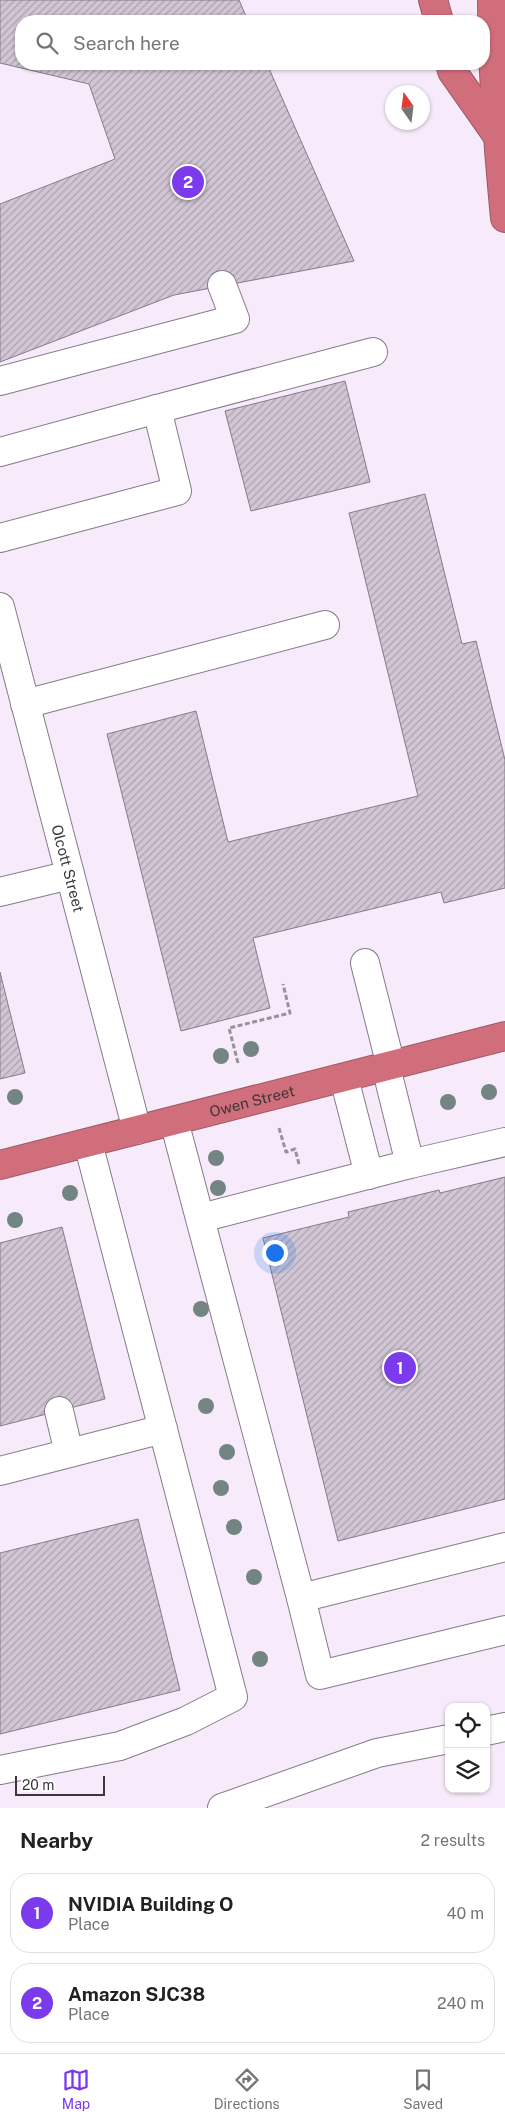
<!DOCTYPE html>
<html lang="en">
<head>
<meta charset="utf-8">
<style>
	body { margin:0; font-family:"Public Sans",sans-serif; background:#f2f2f2; color:#202124 }
	.controls { position:absolute; right:15px; bottom:15px; display:grid; overflow:hidden; border-radius:10px; box-shadow:0 1px 4px #0004 }
	.controls button { width:45px; height:45px; display:grid; place-items:center; padding:0; border:0; border-bottom:1px solid #e0e0e0; background:#fff; color:#202124; font:25px sans-serif }
	.compass { position:absolute; left:385px; top:85px; width:45px; height:45px; border-radius:50%; background:#fff; box-shadow:0 1px 4px #0004; rotate:346deg }
	.scale { position:absolute; left:15px; bottom:12px; width:90px; box-sizing:border-box; padding-left:5px; border:2px solid #3c373d; border-top:0; font-size:14px; line-height:18px; white-space:nowrap; color:#3c373d; -webkit-text-stroke:4px #fff; paint-order:stroke }
	.you { position:absolute; left:274px; top:1252px; width:18px; height:18px; margin:-12px; border:4px solid #fff; border-radius:50%; background:#1a73e8; box-shadow:0 0 0 8px #1a73e833 }
	.badge { display:grid; place-items:center; width:32px; height:32px; border-radius:50%; background:#7c3aed; color:#fff; font-size:16px; font-weight:700 }
	.pin { position:absolute; translate:-50% -50%; border:2px solid #fff; box-shadow:0 1px 5px #0006 }
	.list { margin:0; padding:0; list-style:none }
	h2 { display:flex; justify-content:space-between; align-items:center; height:65px; margin:0; padding:0 20px; font-size:21px }
	h2 small { font-size:16px; font-weight:400; color:#757577 }
	.list li { display:grid; grid-template-columns:32px 1fr auto; gap:15px; align-items:center; box-sizing:border-box; height:80px; margin:0 10px 10px; padding:0 10px; border:1px solid #e0e0e0; border-radius:20px }
	.list b { display:block; font-size:19px; white-space:nowrap }
	.list p { margin:0; font-size:16px; white-space:nowrap; color:#757577 }
	.list em { font-size:16px; font-style:normal; color:#757577 }
	.icon { flex:none; width:28px; height:28px; fill:none; stroke:currentColor; stroke-width:2; stroke-linecap:round; stroke-linejoin:round }
	.map { position:relative; flex:none; width:505px; height:1808px; overflow:hidden }
	.search { position:absolute; background:#fff; box-shadow:0 1px 4px #0004; left:15px; right:15px; top:15px; height:55px; display:flex; align-items:center; gap:12px; box-sizing:border-box; padding:0 18px; border-radius:20px; color:#757577; font-size:19px }
	.sheet { height:245px; background:#fff }
	nav { display:flex; justify-content:space-around; align-items:center; box-sizing:border-box; height:70px; border-top:1px solid #e0e0e0; background:#fff; font-size:14px; color:#757577 }
	nav a { display:grid; justify-items:center; gap:2px }
	nav .on { color:#7c3aed }
	.map>svg:first-child { display:block }
	.building { fill:url(#building-hatch); stroke:#867b89 }
	.lines { fill:none; stroke-linecap:round; stroke-linejoin:round }
	.minor-casing { stroke:#867b89; stroke-width:30 }
	.highway-casing { stroke:#9c5b66; stroke-width:30 }
	.path { stroke:#9a919c; stroke-width:3; stroke-dasharray:5 2.5; stroke-linecap:butt }
	.minor { stroke:#fff; stroke-width:28 }
	.highway { stroke:#d06e7c; stroke-width:28 }
	.tree { fill:#738582 }
	.labels { text-anchor:middle; dominant-baseline:central; stroke-width:4.5; stroke-linejoin:round; paint-order:stroke }
	.street-label { font-size:15px; fill:#3c373d; stroke:#fff }
</style>
</head>
<body>
<div class="map">
<svg width="505" height="1808" viewBox="0 0 505 1808">
	<defs>
		<pattern id="building-hatch" width="6" height="6" patternUnits="userSpaceOnUse" patternTransform="scale(1.25)"><rect width="6" height="6" fill="#d2c6d5"/><path d="M-1 1l2-2M0 6l6-6M5 7l2-2" fill="none" stroke="#aca2ae"/></pattern>
	</defs>
	<rect width="100%" height="100%" fill="#f7eafa"/>
	<g class="building">
		<polygon points="0,0 239,0 248,21 21,21 21,64 267,64 354,261 174,295 0,362 0,204 115,159 89,84 0,63"/>
		<polygon points="345,381 370,482 251,511 225,411"/>
		<polygon points="425,494 462,644 476,641 505,760 505,888 444,903 441,892 253,938 270,1008 181,1031 107,734 196,711 228,842 418,796 349,513"/>
		<polygon points="0,972 25,1073 0,1079"/>
		<polygon points="505,1177 505,1499 338,1541 263,1238 349,1217 348,1212 439,1190 440,1193"/>
		<polygon points="62,1227 105,1399 0,1426 0,1243"/>
		<polygon points="138,1519 180,1690 0,1734 0,1553"/>
	</g>
	<g class="lines">
		<g class="minor-casing">
			<g id="minor">
				<polyline points="0,381 235,319 222,285"/>
				<polyline points="0,452 157,409"/>
				<polyline points="0,538 177,491 157,409 373,352"/>
				<path id="s1" d="M0,607L137,1130"/>
				<polyline points="25,704 325,625"/>
				<polyline points="0,892 70,875"/>
				<polyline points="365,963 391,1066"/>
				<polyline points="386,1067 410,1164"/>
				<polyline points="344,1078 369,1175"/>
				<polyline points="174,1121 301,1598 505,1547"/>
				<polyline points="201,1218 410,1164 505,1142"/>
				<polyline points="59,1411 69,1453"/>
				<polyline points="0,1471 163,1429"/>
				<polyline points="301,1598 320,1675 505,1630"/>
				<polyline points="486,1731 505,1727"/>
				<polyline points="0,1770 120,1746 186,1721 233,1697 88,1143"/>
				<polyline points="222,1808 377,1753 449,1739"/>
			</g>
		</g>
		<g class="highway-casing">
			<g id="highway">
				<polyline points="433,0 439,21"/>
				<path d="M492,0C492,73 498,145 505,218"/>
				<polyline points="450,64 452,71 497,135"/>
				<path id="s2" d="M0,1165L505,1036"/>
			</g>
		</g>
		<g class="path">
			<polyline points="238,1063 229,1028 290,1013 283,984"/>
			<polyline points="279,1128 286,1152 295,1149 299,1164"/>
		</g>
		<use href="#minor" class="minor"/>
		<use href="#highway" class="highway"/>
	</g>
	<g class="tree">
		<circle cx="251" cy="1049" r="8"/>
		<circle cx="221" cy="1056" r="8"/>
		<circle cx="489" cy="1092" r="8"/>
		<circle cx="15" cy="1097" r="8"/>
		<circle cx="448" cy="1102" r="8"/>
		<circle cx="216" cy="1158" r="8"/>
		<circle cx="218" cy="1188" r="8"/>
		<circle cx="70" cy="1193" r="8"/>
		<circle cx="15" cy="1220" r="8"/>
		<circle cx="201" cy="1309" r="8"/>
		<circle cx="206" cy="1406" r="8"/>
		<circle cx="227" cy="1452" r="8"/>
		<circle cx="221" cy="1488" r="8"/>
		<circle cx="234" cy="1527" r="8"/>
		<circle cx="254" cy="1577" r="8"/>
		<circle cx="260" cy="1659" r="8"/>
	</g>
	<g class="labels">
		<g class="street-label">
			<text stroke="none"><textPath href="#s1" startOffset="270">Olcott Street</textPath></text>
			<text stroke="none"><textPath href="#s2" startOffset="260">Owen Street</textPath></text>
		</g>
	</g>
</svg>
<div class="controls">
<button><svg class="icon" aria-label="locate" viewBox="0 0 24 24"><circle cx="12" cy="12" r="6"/><path d="M12 2v4M12 18v4M2 12h4M18 12h4"/></svg></button>
<button><svg class="icon" aria-label="layers" viewBox="0 0 24 24"><path d="M12 4l9 5-9 5-9-5zM3 14l9 5 9-5"/></svg></button>
</div>
<svg class="compass" viewBox="-18 -18 36 36"><path d="M0-13l5 13h-10z" fill="#e53935"/><path d="M0 13l5-13h-10z" fill="#757577"/></svg>
<div class="scale">20 m</div>
<div class="you"></div>
<div class="pin badge" style="left:400px;top:1368px">1</div>
<div class="pin badge" style="left:188px;top:182px">2</div>
<div class="search"><svg class="icon" aria-label="search" viewBox="0 0 24 24"><circle cx="10" cy="10" r="6"/><path d="M15 15l6 6"/></svg>Search here</div>
</div>
<section class="sheet">
<h2>Nearby<small>2 results</small></h2>
<ul class="list">
<li><span class="badge">1</span><div><b>NVIDIA Building O</b><p>Place</p></div><em>40 m</em></li>
<li><span class="badge">2</span><div><b>Amazon SJC38</b><p>Place</p></div><em>240 m</em></li>
</ul>
</section>
<nav>
<a class="on"><svg class="icon" aria-label="map" viewBox="0 0 24 24"><path d="M3 6l6-2 6 2 6-2v14l-6 2-6-2-6 2zM9 4v14M15 6v14"/></svg>Map</a>
<a><svg class="icon" aria-label="directions" viewBox="0 0 24 24"><path d="M12 3l9 9-9 9-9-9zM9 14v-3h6M13 9l2 2-2 2"/></svg>Directions</a>
<a><svg class="icon" aria-label="saved" viewBox="0 0 24 24"><path d="M7 4h10v16l-5-4-5 4z"/></svg>Saved</a>
</nav>
</body>
</html>
